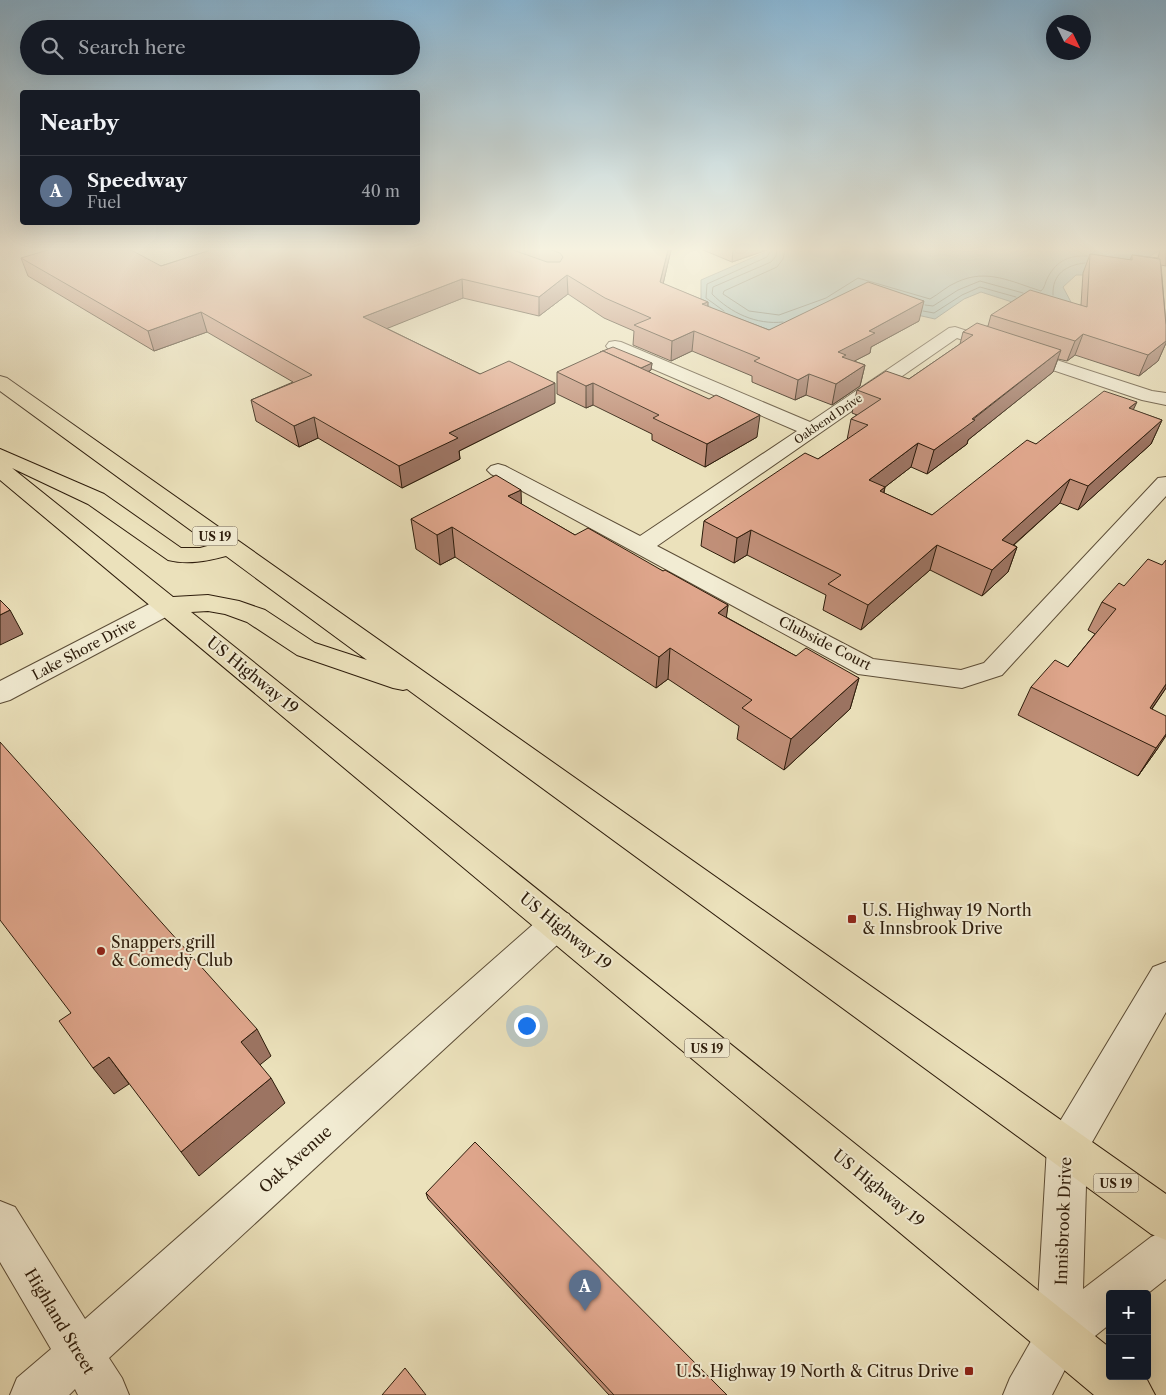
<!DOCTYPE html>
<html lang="en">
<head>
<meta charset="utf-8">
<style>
	body { margin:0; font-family:"Libre Caslon Text",serif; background:#20242c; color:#f1f3f6 }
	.controls { position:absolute; right:15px; bottom:15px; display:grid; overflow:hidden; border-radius:5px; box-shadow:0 5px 20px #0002 }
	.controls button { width:45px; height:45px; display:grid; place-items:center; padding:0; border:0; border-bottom:1px solid #363941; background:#171b24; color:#f1f3f6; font:25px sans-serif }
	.compass { position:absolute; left:1046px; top:15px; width:45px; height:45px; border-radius:50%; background:#171b24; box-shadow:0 5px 20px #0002; rotate:133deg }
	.you { position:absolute; left:526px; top:1025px; width:18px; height:18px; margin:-12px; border:4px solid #fff; border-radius:50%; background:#1a73e8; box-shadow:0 0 0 8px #1a73e833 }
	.badge { display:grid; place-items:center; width:32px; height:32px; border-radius:50%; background:#0b8043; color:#fff; font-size:16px; font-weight:700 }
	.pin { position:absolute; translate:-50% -41px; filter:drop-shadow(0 1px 2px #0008) }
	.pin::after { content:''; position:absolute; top:26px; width:18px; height:15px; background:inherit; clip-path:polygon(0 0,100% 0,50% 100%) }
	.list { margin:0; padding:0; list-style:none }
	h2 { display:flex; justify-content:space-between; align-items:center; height:65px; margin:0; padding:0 20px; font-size:21px }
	h2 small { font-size:16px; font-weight:400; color:#9ea1a6 }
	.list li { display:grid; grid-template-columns:32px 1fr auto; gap:15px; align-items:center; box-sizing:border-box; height:70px; padding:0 20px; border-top:1px solid #363941 }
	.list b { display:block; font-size:19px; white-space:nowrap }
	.list p { margin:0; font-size:16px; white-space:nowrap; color:#9ea1a6 }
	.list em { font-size:16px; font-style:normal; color:#9ea1a6 }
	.icon { flex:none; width:28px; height:28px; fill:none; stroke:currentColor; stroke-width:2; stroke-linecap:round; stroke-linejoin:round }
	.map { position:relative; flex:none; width:1166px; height:1395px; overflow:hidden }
	.search { position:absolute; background:#171b24; box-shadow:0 5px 20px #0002; left:20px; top:20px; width:400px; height:55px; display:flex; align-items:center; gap:12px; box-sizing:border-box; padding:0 18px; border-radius:28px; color:#9ea1a6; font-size:19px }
	.panel { position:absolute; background:#171b24; box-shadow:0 5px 20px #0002; left:20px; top:90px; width:400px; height:135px; border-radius:5px }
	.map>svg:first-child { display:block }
	.water { fill:#9cbbba; stroke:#707b74 }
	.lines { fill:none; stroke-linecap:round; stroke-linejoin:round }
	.shore { stroke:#646c62; stroke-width:1 }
	.minor-casing { stroke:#5c4d37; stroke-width:2 }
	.tertiary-casing { stroke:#5c4d37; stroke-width:2 }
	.trunk-casing { stroke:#2d1c0b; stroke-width:2 }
	.minor { fill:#f2ecd3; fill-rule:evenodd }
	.tertiary { fill:#f2ecd3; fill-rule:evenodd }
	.trunk { fill:#ebe1bb; fill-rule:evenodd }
	.wall { fill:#c08f78; stroke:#2d1c0b }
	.shaded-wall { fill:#9c7462; stroke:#2d1c0b }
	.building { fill:#dfa68c; stroke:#2d1c0b }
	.poi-dot { fill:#8f2418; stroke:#f2ecd3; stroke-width:2 }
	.labels { text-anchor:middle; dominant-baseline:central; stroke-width:4; stroke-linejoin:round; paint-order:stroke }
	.far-street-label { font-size:11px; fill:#2d1c0b; stroke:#f2ecd3 }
	.shield { fill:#f2ecd3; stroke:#685a47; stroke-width:1 }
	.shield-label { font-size:12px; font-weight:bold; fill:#2d1c0b }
	.street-label { font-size:14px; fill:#2d1c0b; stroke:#f2ecd3 }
	.near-street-label { font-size:16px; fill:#2d1c0b; stroke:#f2ecd3 }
	.near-poi-label { font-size:16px; fill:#2d1c0b; stroke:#f2ecd3; text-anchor:start }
</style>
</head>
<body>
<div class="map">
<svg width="1166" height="1395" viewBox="0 0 1166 1395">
	<rect width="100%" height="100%" fill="#ebe1bb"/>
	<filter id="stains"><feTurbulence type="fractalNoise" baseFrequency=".004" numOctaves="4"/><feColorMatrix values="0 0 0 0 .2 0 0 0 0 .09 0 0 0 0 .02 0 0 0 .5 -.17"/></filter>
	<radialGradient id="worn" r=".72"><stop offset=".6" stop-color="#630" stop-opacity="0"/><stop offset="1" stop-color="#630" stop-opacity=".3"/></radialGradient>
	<polygon class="water" points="770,250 1160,250 1119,275 1076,275 1063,287 1072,304 1040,311 981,292 964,299 935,319 904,312 782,334 742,330 701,300 701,280"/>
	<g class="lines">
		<g class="shore">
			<path d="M777,250L776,256L771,262L713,287L712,294C731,313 756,325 783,322"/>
			<path d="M785,250L783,259L777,267L724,291L723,294L749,311L779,315L826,298L858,278L930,299C939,294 947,286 957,282C987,268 1012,282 1041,291C1045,288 1045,282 1048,277C1057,260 1070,255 1088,256"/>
			<path d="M1053,295C1052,274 1066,265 1085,263"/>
			<polyline points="925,305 933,306 958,290 980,281 1023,293"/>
			<polyline points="724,311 706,298 707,284 767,257 771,250"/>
			<polyline points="923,311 934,313 962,295 980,287 1016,297"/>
		</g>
		<g class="minor-casing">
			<g id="minor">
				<polygon points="955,327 1152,391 1166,393 1166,405 1142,400 957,338 657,546 873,659 961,670 984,663 1158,478 1166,477 1166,496 1002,675 962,688 858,674 491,474 487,470 491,466 498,464 505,466 640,536 797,431 609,350 606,346 609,342 615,341 621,342 810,422 949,328"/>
				<polygon points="168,597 177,599 180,605 177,611 10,700 0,703 0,681 159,599"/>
				<polygon points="557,909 569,914 574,924 569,934 109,1358 122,1378 129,1395 78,1395 75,1389 69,1395 10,1395 17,1378 51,1349 0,1262 0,1201 15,1207 85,1319 545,914"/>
				<polygon points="1059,1313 1075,1320 1082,1336 1052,1395 1003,1395 1010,1378 1043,1320"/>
			</g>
		</g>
		<g class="tertiary-casing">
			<polygon id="tertiary" points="1166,962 1166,1012 1087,1151 1083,1289 1151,1237 1166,1230 1166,1279 1147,1294 1110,1294 1110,1324 1075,1352 1059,1359 1043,1352 1036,1336 1047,1147 1053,1133 1153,967"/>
		</g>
		<g class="trunk-casing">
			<path id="trunk" d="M0,376L7,378L1166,1194V1240L1151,1234L407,689L403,690L393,688L297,655L247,622L225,614L208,611L191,612L1110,1348V1376H1145L1155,1395H1094L0,480V449L104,494L181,548H200L211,545L0,391ZM12,468L88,504L168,560C188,565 207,561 226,556L367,660L315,643L265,610L239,601L208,595L173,597Z"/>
		</g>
		<use href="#minor" class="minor"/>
		<use href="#tertiary" class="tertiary"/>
		<use href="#trunk" class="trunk"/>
	</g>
	<g class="wall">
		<polygon points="211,250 671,250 663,284 708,302 708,307 769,330 919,321 871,347 870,353 854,361 865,365 860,386 832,405 806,395 795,400 752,382 752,376 692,351 671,361 633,345 634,331 604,318 568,294 539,316 463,298 386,328 480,374 555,403 459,451 460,459 402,488 318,438 299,447 256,421 251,400 293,382 207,332 154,351 28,276 21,258 161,266"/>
		<polygon points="703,250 767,250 732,262"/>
		<polygon points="1160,250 1166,250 1166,266 1161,265 1166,325 1166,343 1158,361 1139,376 1075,355 1067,361 1058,359 1053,372 968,440 967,444 927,474 911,467 885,487 884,493 932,515 1036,444 1133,410 1162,420 1151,444 1078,510 1060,503 1014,545 1017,547 1008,572 982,596 930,570 861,630 823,610 826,595 747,555 734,563 701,546 704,521 818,459 847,440 851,419 857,415 852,413 857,390 909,379 960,344 963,332 988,326 991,315 1081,305 1083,273 1090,254 1130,260 1132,255 1158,258"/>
		<polygon points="652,363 651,370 649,372 757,437 705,467 652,440 652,434 593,405 586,408 557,394 557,372"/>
		<polygon points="521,504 575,535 663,571 728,605 726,617 796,656 859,678 850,709 784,770 737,739 739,726 668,679 656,688 455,557 440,565 416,549 411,519"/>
		<polygon points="1124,586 1166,688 1152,709 1158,748 1138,776 1018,715 1031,687 1068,667 1095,634 1088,630 1102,602"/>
		<polygon points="426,1193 727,1395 609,1395 428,1199"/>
	</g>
	<g class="shaded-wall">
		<polygon points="668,250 671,250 659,301 660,282"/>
		<polygon points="733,250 767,250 732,262"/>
		<polygon points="567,275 568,294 539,316 539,297"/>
		<polygon points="462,279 463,298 366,337 363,317"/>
		<polygon points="924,301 919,321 871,347 870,353 843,367 838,352 869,331"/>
		<polygon points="708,302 706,321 702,304"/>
		<polygon points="201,312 207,332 154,351 148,331"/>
		<polygon points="694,331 692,351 671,361 672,341"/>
		<polygon points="1083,334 1075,355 1067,361 1075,341"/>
		<polygon points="1166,341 1166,343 1158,361 1139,376 1148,355"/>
		<polygon points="1061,350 1053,372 968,440 967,444 927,474 934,450"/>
		<polygon points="652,363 651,370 637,377 637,370"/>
		<polygon points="865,365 860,386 832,405 836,384"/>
		<polygon points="809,374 806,395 795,400 798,380"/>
		<polygon points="555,383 555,403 459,451 460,459 402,488 399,466 449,433"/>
		<polygon points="593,383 593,405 586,408 586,386"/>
		<polygon points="1137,402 1126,425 1129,408"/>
		<polygon points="760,415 757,437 705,467 707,444"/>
		<polygon points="314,417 318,438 299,447 294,426"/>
		<polygon points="1162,420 1151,444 1078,510 1088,486"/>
		<polygon points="918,443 911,467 863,504 869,480"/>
		<polygon points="1070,479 1060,503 992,564 1002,540"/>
		<polygon points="885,487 879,511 880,491"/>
		<polygon points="521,490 522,520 508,496"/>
		<polygon points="452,527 455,557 440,565 437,535"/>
		<polygon points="751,530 747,555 734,563 737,538"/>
		<polygon points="937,545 930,570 861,630 868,605"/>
		<polygon points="1017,547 1008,572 982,596 992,570"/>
		<polygon points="728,605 724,636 718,613"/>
		<polygon points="10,610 23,634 0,645 0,615"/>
		<polygon points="670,648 668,679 656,688 659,657"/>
		<polygon points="859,678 850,709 784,770 791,739"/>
		<polygon points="1166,684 1166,688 1133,736 1150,708"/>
		<polygon points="1166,734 1166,736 1158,748 1138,776 1156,748"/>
		<polygon points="257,1029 271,1056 256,1068 241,1042"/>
		<polygon points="109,1057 129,1084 114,1094 93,1068"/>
		<polygon points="271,1078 285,1103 199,1176 181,1152"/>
	</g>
	<g class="building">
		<polygon points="48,250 131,250 161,266 211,250 513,250 547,262 560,262 563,257 560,253 552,250 668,250 660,282 708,302 702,304 769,330 868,282 924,301 869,331 875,333 838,352 846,355 842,357 865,365 836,384 809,374 798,380 754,361 760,358 694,331 672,341 634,325 651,318 605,298 567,275 539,297 462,279 363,317 480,374 509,361 555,383 449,433 458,438 399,466 314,417 294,426 251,400 312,375 201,312 148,331 21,258"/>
		<polygon points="1090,254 1132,260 1132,255 1160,259 1166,325 1166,341 1148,355 1083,334 1075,341 991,315 1030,290 1087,307"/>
		<polygon points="977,323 1061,350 972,419 975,420 934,450 918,443 869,480 885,487 880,491 932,515 1027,440 1036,444 1104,391 1137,402 1129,408 1162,420 1088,486 1070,479 1002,540 1017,547 992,570 937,545 868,605 828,584 841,575 751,530 737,538 704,521 805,453 818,459 868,425 851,419 881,399 857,390 886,371 909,379 973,335 963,332"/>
		<polygon points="613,347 652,363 641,368 603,351 600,352"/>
		<polygon points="603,351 709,399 716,395 760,415 707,444 653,418 659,415 593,383 586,386 557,372"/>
		<polygon points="496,475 521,490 508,496 575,535 588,528 663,571 665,570 728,605 718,613 796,656 806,648 859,678 791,739 742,708 752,700 670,648 659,657 452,527 437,535 411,519"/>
		<polygon points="1148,559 1162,565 1166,560 1166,684 1150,708 1166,716 1166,734 1156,748 1031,687 1055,660 1068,667 1116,609 1102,602 1119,583 1124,586"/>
		<polygon points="0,600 10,610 0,615"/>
		<polygon points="0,742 257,1029 241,1042 271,1078 181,1152 109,1057 93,1068 59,1021 71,1013 0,920"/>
		<polygon points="475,1142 727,1395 614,1395 426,1193"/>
		<polygon points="405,1368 426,1395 382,1395"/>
	</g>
	<linearGradient id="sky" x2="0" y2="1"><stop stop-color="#89b7d6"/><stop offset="0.56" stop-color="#f6f2e0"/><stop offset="1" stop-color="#f6f2e0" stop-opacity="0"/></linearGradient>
	<rect width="1166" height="445" fill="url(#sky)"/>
	<g class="poi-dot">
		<rect x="847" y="914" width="10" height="10" rx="2.5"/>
		<circle cx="101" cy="951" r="5"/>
		<rect x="964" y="1366" width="10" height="10" rx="2.5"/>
	</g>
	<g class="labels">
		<g class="far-street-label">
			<text transform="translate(828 419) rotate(-34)">Oakbend Drive</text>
		</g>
		<g class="shield">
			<rect x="192.5" y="526.5" width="45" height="19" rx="4"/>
			<rect x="684.5" y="1038.5" width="45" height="19" rx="4"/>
			<rect x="1093.5" y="1173.5" width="45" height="19" rx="4"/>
		</g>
		<g class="shield-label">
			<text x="215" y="536">US 19</text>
			<text x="707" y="1048">US 19</text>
			<text x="1116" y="1183">US 19</text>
		</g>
		<g class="street-label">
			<text transform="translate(825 643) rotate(27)">Clubside Court</text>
			<text transform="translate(84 649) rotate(-28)">Lake Shore Drive</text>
		</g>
		<g class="near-street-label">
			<text transform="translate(253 675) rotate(39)">US Highway 19</text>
			<text transform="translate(566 931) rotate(39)">US Highway 19</text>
			<text transform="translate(295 1159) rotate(-42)">Oak Avenue</text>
			<text transform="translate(879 1188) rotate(39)">US Highway 19</text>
			<text transform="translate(1063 1221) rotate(-88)">Innisbrook Drive</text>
			<text transform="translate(60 1321) rotate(59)">Highland Street</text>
		</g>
		<g class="near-poi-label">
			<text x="862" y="910">U.S. Highway 19 North<tspan x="862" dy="18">&amp; Innsbrook Drive</tspan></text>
			<text x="111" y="942">Snappers grill<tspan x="111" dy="18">&amp; Comedy Club</tspan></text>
			<text x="959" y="1371" text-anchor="end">U.S. Highway 19 North &amp; Citrus Drive</text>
		</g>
	</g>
	<rect width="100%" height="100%" filter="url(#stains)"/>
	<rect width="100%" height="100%" fill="url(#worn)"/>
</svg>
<div class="controls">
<button>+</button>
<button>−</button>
</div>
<svg class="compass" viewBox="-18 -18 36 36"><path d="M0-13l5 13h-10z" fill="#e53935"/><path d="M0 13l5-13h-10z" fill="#9ea1a6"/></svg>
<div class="you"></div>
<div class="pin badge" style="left:585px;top:1311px;background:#5c6f8a">A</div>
<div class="search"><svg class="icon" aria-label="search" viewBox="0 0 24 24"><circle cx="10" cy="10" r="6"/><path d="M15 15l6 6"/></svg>Search here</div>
<section class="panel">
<h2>Nearby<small></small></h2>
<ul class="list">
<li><span class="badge" style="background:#5c6f8a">A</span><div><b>Speedway</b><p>Fuel</p></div><em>40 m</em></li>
</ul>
</section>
</div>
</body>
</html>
